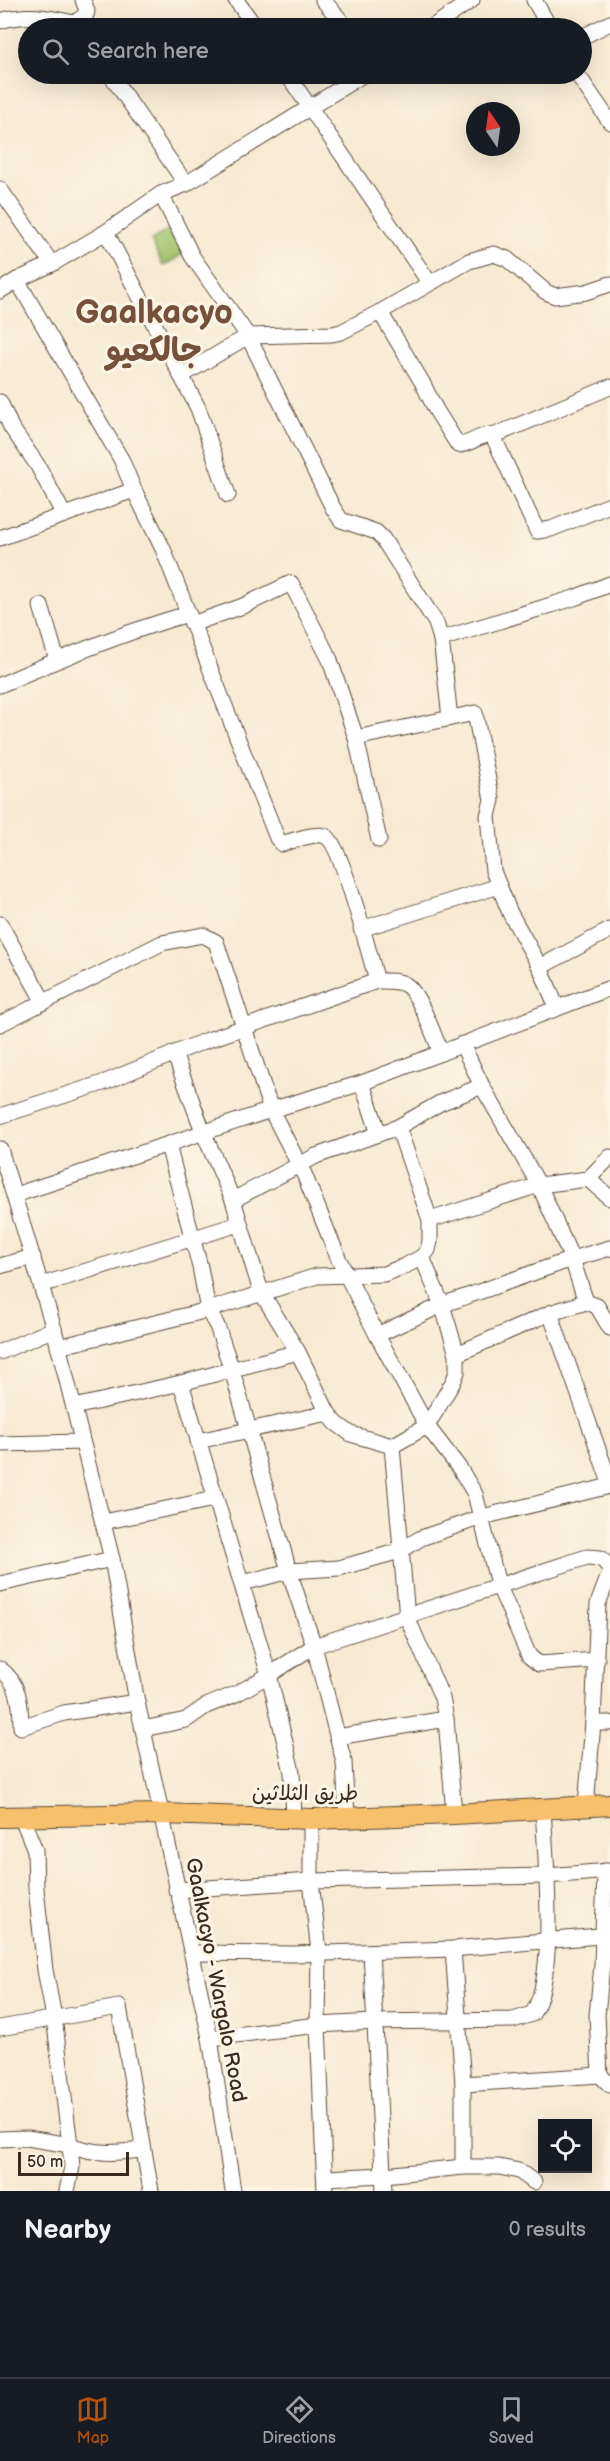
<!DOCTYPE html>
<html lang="en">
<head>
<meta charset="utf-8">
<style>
	body { margin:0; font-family:"Balsamiq Sans","Playpen Sans Arabic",sans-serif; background:#242831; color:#f1f3f6 }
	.controls { position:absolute; right:18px; bottom:18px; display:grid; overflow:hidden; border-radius:0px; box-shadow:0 6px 24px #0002 }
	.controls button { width:54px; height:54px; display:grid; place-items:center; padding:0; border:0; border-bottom:2px solid #363941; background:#171b24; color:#f1f3f6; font:30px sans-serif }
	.compass { position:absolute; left:466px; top:102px; width:54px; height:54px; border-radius:50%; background:#171b24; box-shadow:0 6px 24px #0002; rotate:347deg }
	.scale { position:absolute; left:18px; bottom:15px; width:111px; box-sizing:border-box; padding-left:6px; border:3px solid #3b2a1e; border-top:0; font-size:16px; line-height:21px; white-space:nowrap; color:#3b2a1e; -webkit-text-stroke:4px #fcf5e5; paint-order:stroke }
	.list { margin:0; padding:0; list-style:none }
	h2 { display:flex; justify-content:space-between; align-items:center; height:78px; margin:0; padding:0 24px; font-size:26px }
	h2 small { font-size:20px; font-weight:400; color:#9ea1a6 }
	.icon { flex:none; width:33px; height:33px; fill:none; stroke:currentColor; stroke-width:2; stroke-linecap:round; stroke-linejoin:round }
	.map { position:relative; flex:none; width:610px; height:2191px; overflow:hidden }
	.search { position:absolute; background:#171b24; box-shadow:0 6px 24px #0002; left:18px; right:18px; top:18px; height:66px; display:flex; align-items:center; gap:15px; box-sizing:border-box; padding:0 21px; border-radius:33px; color:#9ea1a6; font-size:22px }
	.sheet { height:186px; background:#171b24 }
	nav { display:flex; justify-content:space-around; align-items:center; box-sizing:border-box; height:84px; border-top:2px solid #363941; background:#171b24; font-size:16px; color:#9ea1a6 }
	nav a { display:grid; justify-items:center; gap:3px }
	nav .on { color:#b45309 }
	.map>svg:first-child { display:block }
	.green { fill:#a0c36d; stroke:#6e7646; stroke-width:1.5 }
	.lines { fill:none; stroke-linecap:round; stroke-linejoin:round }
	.minor-casing { stroke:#574739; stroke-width:17 }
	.major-casing { stroke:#574739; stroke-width:22 }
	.minor { stroke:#fff; stroke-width:15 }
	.major { stroke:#f7c06c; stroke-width:20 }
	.labels { text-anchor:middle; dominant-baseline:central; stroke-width:6; stroke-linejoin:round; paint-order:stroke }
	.street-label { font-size:21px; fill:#3b2a1e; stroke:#fcf5e5 }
	.town-label { font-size:33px; font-weight:bold; fill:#75503a; stroke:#fcf5e5 }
</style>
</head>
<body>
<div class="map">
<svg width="610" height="2191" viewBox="0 0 610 2191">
	<rect width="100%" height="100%" fill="#fcf5e5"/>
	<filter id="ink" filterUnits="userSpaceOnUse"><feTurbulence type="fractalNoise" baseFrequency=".0167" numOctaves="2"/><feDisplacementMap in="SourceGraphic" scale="12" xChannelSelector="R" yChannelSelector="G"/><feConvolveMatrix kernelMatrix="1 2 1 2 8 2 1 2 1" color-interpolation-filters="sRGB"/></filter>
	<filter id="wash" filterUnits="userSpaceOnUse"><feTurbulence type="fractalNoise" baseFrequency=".008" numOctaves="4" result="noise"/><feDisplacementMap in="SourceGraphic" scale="24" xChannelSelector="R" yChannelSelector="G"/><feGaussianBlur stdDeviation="1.35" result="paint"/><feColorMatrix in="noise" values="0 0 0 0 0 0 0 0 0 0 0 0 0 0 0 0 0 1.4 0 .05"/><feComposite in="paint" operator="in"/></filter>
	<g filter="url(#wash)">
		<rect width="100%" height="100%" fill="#f6ead2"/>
		<polygon class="green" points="172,228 185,253 163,266 151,240"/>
	</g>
	<g filter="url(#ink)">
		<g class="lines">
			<g class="minor-casing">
				<g id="minor">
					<polyline points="236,0 256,28"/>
					<polyline points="323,0 347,28"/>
					<polyline points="534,0 550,28"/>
					<path d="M0,21C27,13 47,17 74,23L78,28"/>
					<polyline points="74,23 86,15 87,11 83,0"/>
					<polyline points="431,28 472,0"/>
					<polyline points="582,37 610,23"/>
					<polyline points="110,74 186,184"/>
					<polyline points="287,74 429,282"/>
					<polyline points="577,74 610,122"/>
					<polyline points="0,189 52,264"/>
					<polyline points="161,194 192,256 248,336 333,508 341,520 376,532 383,539 436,623 441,639 450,718"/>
					<polyline points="106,232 198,408 228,495"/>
					<path d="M17,280L121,459L134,490L163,549L277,838L282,844C291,841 319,831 327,837C342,847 370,957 377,981"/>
					<polyline points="0,291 17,280 52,264 106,232 161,194 186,184 364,74"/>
					<polyline points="380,312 469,261 494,254 507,259 546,292 555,296 586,292 610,284"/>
					<path d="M181,376L248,336L332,334L341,332L380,312L422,382L436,410L458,445C471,445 482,432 493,436L537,531L551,529L610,505"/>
					<polyline points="0,402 11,427 38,466 64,515"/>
					<polyline points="493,436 610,387"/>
					<polyline points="0,538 134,490"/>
					<polyline points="41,606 57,660"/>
					<polyline points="192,624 243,606 291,583 330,660 356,738 379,840"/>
					<polyline points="441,639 574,598 610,584"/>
					<path d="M0,685C61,658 124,632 188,614"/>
					<polyline points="356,738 475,713 492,800 488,816 493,871 510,913 540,967 557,1008"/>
					<polyline points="0,924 44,1002"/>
					<polyline points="361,929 499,886"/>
					<polyline points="540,967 610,930"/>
					<polyline points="0,1024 162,943 203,935 216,942 271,1110 304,1174 339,1260 377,1335 427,1426 460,1469 475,1494 498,1584 529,1656 539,1664 597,1660"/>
					<polyline points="462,1044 482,1086 539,1185 572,1259 586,1302 597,1306 610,1328"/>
					<polyline points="174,1053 204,1134 233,1200 261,1292 298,1352 328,1413 336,1423 351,1434 392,1446 407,1617 442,1698 446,1719 454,1814"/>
					<polyline points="362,1083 379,1134"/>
					<path d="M0,1116L103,1083L202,1042L377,981C386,981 398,980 406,985C419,993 435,1038 441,1053"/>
					<polyline points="168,1145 200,1267 208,1310 217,1326 232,1370 289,1571 314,1646 344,1762 347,1818"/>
					<polyline points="0,1149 54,1329 112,1559 137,1702 210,2038 233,2191"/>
					<polyline points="588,1179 610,1198"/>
					<polyline points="15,1195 271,1110 362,1083 610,988"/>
					<polyline points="233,1200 316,1156 398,1127"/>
					<polyline points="430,1220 539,1185 588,1179 610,1157"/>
					<polyline points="0,1266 33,1257"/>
					<polyline points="41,1285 239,1224"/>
					<polyline points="550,1313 610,1483"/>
					<polyline points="377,1335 442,1305 572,1259 610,1248"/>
					<polyline points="58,1347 208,1310 317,1276 384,1274 405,1266 422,1257 428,1250 430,1241 430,1220 398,1127 440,1103 482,1086"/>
					<polyline points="0,1352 54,1329"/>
					<polyline points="457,1354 550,1313 586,1302"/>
					<polyline points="181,1383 269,1675 292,1772 294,1819"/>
					<polyline points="74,1407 181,1383 298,1352"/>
					<polyline points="198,1441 328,1413"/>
					<polyline points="0,1444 82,1442"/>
					<polyline points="392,1446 427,1426 453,1382 457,1372 457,1354 442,1305 422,1257"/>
					<polyline points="103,1522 214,1499"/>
					<polyline points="243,1583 289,1571 339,1568 400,1551 421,1538 482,1517 610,1486"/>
					<polyline points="0,1584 112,1559"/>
					<path d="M0,1669C19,1682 21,1704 21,1727L64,1713L137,1702"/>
					<polyline points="593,1723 610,1723"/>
					<polyline points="143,1729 186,1720 206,1706 238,1693 269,1675 314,1646 587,1557 601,1558 610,1568"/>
					<polyline points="337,1737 446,1719"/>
					<polyline points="586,1806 593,1723 598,1604 610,1572"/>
					<polyline points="311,1819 311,1881 319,1952 318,2025 325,2191"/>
					<polyline points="605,1871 602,1965 597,2015 600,2075 610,2085"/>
					<polyline points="176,1890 311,1881 546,1876 610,1871"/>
					<polyline points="453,1949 463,2084 463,2167"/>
					<polyline points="371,1952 384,2191"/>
					<polyline points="192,1953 294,1954 453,1949 610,1935"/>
					<polyline points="0,2028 119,2007 151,2191"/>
					<path d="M210,2038L318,2025L374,2022L513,2020L532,2014C558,1978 545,1854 543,1807"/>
					<polyline points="463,2084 600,2075"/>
					<polyline points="0,2139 27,2138 70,2145 54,2017 45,1970 36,1889 35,1850 22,1818"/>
					<polyline points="325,2178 384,2175 463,2167 499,2167 519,2171 534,2182"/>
					<path d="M67,2191L72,2167L70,2145C97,2155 115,2153 143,2150"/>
				</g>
			</g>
			<g class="major-casing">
				<polyline id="major" points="0,1817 162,1814 311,1819 454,1814 610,1805"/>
			</g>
			<use href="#minor" class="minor"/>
			<use href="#major" class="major"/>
		</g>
	</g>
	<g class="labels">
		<g class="street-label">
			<text x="305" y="1793">طريق الثلاثين</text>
			<text transform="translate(216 1980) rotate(79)">Gaalkacyo - Wargalo Road</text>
		</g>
		<g class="town-label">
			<text x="154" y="313">Gaalkacyo<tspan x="154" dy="38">جالكعيو</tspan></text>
		</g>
	</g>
</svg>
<div class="controls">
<button><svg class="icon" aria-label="locate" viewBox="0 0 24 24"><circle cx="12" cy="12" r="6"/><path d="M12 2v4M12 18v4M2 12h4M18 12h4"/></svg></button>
</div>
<svg class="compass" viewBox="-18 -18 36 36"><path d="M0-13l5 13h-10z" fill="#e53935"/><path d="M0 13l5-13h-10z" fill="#9ea1a6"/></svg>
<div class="scale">50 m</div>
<div class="search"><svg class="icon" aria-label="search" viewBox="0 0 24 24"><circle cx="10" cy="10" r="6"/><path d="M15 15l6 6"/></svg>Search here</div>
</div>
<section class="sheet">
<h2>Nearby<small>0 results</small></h2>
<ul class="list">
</ul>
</section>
<nav>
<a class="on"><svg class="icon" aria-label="map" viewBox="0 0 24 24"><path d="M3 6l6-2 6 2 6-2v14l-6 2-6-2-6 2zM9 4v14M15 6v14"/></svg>Map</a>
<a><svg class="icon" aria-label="directions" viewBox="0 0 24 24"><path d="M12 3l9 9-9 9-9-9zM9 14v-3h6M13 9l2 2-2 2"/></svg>Directions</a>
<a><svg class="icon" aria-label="saved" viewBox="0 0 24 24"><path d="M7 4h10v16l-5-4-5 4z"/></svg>Saved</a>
</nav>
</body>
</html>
